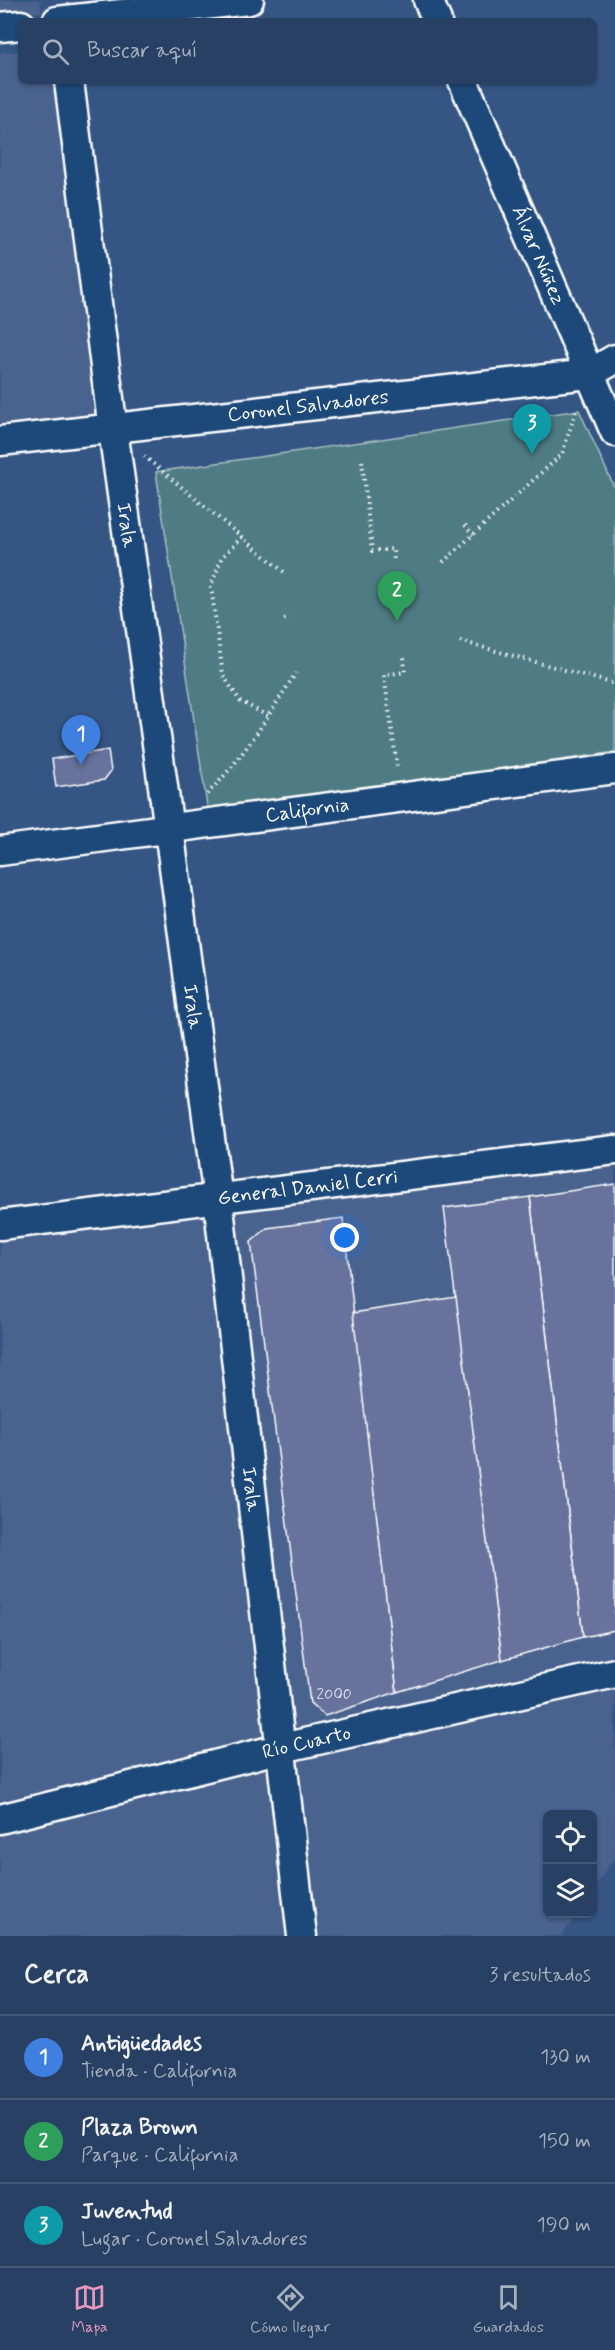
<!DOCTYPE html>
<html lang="es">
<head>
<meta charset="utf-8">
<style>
	body { margin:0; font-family:Mynerve,sans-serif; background:#344b6c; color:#f1f3f6 }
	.controls { position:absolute; right:18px; bottom:18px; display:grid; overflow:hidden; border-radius:9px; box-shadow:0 2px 4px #0004 }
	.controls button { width:54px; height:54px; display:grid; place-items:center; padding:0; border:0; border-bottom:2px solid #445978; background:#284063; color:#f1f3f6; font:30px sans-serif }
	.you { position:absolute; left:345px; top:1238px; width:21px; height:21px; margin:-15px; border:4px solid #fff; border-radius:50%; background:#1a73e8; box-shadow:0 0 0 9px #1a73e833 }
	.badge { display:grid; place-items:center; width:39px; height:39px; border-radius:50%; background:#e797bd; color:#fff; font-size:20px; font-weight:700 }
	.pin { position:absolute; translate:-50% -50px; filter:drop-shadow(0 2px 3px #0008) }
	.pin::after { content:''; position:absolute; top:32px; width:21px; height:18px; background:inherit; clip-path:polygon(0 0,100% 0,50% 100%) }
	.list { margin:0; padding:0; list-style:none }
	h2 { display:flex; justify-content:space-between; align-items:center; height:78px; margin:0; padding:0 24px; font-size:26px }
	h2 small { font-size:20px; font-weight:400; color:#a5afbe }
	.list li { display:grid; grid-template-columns:39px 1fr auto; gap:18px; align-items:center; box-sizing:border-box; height:84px; padding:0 24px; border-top:2px solid #445978 }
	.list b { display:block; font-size:22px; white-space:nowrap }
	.list p { margin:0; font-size:20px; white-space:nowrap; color:#a5afbe }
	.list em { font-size:20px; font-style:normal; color:#a5afbe }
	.icon { flex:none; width:33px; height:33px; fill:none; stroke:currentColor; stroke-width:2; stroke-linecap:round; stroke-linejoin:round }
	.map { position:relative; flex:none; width:615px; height:1936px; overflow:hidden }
	.search { position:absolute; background:#284063; box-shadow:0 2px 4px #0004; left:18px; right:18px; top:18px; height:66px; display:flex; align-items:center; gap:15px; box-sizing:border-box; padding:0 21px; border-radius:9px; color:#a5afbe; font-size:22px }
	.sheet { height:330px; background:#284063 }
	nav { display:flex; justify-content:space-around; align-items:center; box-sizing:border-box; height:84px; border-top:2px solid #445978; background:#284063; font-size:16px; color:#a5afbe }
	nav a { display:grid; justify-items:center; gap:3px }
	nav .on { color:#e797bd }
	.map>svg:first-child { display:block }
	.built { fill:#48628e }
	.green { fill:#507c84; stroke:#a8bec2; stroke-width:1.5 }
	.building { fill:#68739d; stroke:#fff; stroke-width:1.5 }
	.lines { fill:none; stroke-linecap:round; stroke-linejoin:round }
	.minor-casing { stroke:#fff; stroke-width:33 }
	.path { stroke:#fff; stroke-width:4; stroke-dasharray:1.5 4.5; stroke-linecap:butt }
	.minor { stroke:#1f4a7a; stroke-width:28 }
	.labels { text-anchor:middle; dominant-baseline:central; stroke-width:5; stroke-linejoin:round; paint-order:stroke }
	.number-label { font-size:16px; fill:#d9dce6 }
	.street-label { font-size:20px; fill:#fff; stroke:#1f4a7a }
</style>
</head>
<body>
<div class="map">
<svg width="615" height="1936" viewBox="0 0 615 1936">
	<rect width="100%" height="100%" fill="#355684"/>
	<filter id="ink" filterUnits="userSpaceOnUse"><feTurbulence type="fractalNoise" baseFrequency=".0167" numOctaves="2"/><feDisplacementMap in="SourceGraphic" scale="12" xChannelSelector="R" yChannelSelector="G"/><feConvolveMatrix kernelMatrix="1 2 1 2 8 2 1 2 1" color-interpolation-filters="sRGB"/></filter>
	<g filter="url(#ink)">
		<g class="built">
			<polygon points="0,0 40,0 41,12 0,17"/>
			<polygon points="21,51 21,81 54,81 95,425 0,436 0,53"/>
			<polygon points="615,1162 615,1856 593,1890 592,1814 548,1814 548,1914 577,1914 562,1936 0,1936 0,1241"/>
		</g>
		<polygon class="green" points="579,410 615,489 615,752 208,812 156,472"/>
		<g class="building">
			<polygon points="108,750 111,771 104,780 56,787 52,759"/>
			<polygon points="615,1184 615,1630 583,1637 530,1197"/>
			<polygon points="530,1197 583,1637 502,1660 444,1208"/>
			<polygon points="343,1218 397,1692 325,1716 310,1703 251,1242 267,1228"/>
			<polygon points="456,1297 502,1660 397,1692 353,1313"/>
		</g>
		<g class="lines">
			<g class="minor-casing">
				<g id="minor">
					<polyline points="428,0 437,21"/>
					<polyline points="57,21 249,0"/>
					<polyline points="0,27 21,25"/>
					<path id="s1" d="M69,81L113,430L169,829L218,1199L302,1936"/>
					<path id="s2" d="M463,81L615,432"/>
					<path id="s3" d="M0,441L589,374L615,359"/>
					<path id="s4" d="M0,851L615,769"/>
					<path id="s5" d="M0,1225L615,1150"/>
					<path id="s6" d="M0,1819L282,1748L615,1673"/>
				</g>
			</g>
			<g class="path">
				<polyline points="144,456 284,572"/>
				<polyline points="362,461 372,551 393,549 394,560"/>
				<polyline points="465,525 473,535"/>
				<polyline points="242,537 222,557 211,586 223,675 240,701 268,716"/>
				<polyline points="443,562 562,454 576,411"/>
				<polyline points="284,619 290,618"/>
				<polyline points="460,641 615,684"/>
				<polyline points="397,766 384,675 405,672 404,657"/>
				<path d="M207,794C243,759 269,714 296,673"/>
			</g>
			<use href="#minor" class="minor"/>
		</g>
	</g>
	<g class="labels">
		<g class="number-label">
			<text x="334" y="1694">2000</text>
		</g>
		<g class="street-label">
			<text stroke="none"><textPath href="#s2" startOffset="190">Álvar Núñez</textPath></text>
			<text stroke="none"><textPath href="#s3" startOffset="310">Coronel Salvadores</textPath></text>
			<text stroke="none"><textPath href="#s1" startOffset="448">Irala</textPath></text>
			<text stroke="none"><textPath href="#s4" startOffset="310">California</textPath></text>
			<text stroke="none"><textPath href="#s1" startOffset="934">Irala</textPath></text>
			<text stroke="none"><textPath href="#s5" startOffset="310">General Daniel Cerri</textPath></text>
			<text stroke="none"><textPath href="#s1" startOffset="1420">Irala</textPath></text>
			<text stroke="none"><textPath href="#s6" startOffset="316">Río Cuarto</textPath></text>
		</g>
	</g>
</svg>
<div class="controls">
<button><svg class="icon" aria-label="locate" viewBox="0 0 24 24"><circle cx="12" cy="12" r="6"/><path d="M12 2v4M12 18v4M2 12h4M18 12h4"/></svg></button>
<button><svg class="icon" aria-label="layers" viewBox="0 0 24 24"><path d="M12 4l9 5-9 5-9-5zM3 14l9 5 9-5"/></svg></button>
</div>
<div class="you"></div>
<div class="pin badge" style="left:81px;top:765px;background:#3f7fe0">1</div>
<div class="pin badge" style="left:397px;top:621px;background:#2e9e5b">2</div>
<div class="pin badge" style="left:532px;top:454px;background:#0f9aa8">3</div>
<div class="search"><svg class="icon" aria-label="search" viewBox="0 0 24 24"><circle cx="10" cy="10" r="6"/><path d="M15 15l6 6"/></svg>Buscar aquí</div>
</div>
<section class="sheet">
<h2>Cerca<small>3 resultados</small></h2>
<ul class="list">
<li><span class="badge" style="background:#3f7fe0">1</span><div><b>Antigüedades</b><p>Tienda · California</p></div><em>130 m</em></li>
<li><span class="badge" style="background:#2e9e5b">2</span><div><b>Plaza Brown</b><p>Parque · California</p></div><em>150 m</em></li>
<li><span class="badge" style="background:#0f9aa8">3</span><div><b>Juventud</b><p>Lugar · Coronel Salvadores</p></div><em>190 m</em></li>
</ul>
</section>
<nav>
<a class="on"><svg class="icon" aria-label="map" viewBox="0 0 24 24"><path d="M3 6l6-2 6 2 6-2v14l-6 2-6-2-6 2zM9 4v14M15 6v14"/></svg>Mapa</a>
<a><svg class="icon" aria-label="directions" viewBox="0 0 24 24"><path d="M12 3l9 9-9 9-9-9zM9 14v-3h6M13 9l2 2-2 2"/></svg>Cómo llegar</a>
<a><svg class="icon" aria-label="saved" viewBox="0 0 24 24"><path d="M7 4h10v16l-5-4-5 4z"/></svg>Guardados</a>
</nav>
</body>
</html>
